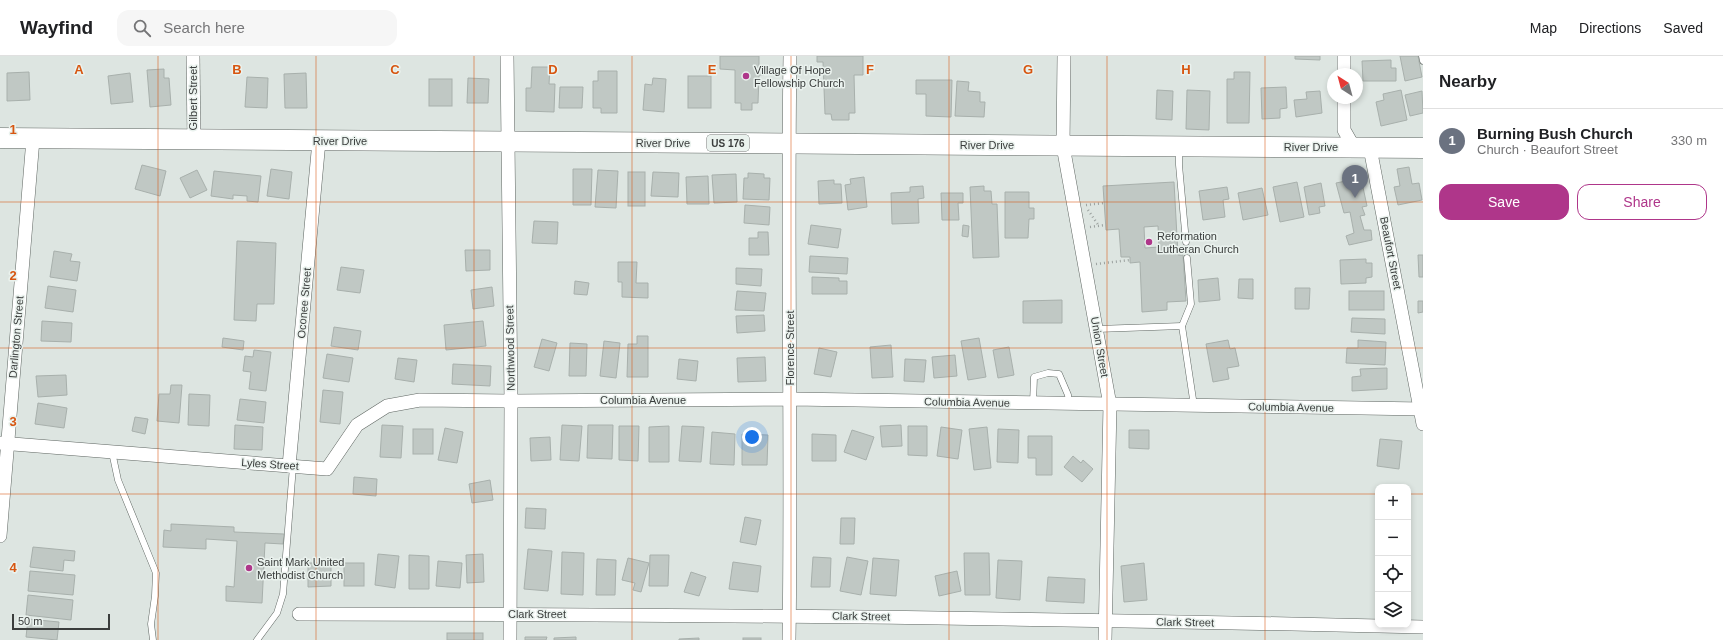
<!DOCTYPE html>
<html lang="en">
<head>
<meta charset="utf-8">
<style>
	body { margin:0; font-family:Helvetica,sans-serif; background:#f6f6f6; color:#202124 }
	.controls { position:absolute; right:12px; bottom:12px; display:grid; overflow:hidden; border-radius:8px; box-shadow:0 2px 6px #0003 }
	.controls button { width:36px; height:36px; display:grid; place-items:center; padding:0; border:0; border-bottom:1px solid #e0e0e0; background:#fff; color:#202124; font:20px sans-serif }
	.compass { position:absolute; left:1327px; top:12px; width:36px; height:36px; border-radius:50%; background:#fff; box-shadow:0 2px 6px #0003; rotate:324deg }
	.scale { position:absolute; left:12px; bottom:10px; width:98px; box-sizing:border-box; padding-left:4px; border:2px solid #3a3d3c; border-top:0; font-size:11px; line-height:14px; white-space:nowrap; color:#3a3d3c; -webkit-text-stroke:3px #eaf2ee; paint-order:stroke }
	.you { position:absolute; left:752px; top:381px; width:14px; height:14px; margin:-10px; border:3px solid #fff; border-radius:50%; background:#1a73e8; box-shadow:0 0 0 6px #1a73e833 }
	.badge { display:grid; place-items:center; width:26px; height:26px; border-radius:50%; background:#af368a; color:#fff; font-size:13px; font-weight:700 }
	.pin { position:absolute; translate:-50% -33px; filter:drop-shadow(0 1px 2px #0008) }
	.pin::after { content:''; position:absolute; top:21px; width:14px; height:12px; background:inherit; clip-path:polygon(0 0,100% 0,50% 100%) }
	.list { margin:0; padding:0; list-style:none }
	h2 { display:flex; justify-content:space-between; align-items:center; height:52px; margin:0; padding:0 16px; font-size:17px }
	h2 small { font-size:13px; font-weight:400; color:#757577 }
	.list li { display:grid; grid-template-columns:26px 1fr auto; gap:12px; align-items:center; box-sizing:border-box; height:64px; padding:0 16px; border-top:1px solid #e0e0e0 }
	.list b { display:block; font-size:15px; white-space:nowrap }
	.list p { margin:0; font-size:13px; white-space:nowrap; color:#757577 }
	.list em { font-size:13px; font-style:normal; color:#757577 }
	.actions { display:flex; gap:8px; padding:12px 16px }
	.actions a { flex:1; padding:9px 0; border:1px solid #af368a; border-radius:12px; text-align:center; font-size:14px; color:#af368a }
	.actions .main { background:#af368a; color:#fff }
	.icon { flex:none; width:22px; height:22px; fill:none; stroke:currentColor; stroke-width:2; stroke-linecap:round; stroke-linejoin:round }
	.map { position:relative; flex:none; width:1423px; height:584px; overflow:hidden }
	header { display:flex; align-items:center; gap:24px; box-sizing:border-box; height:56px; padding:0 20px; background:#fff; border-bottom:1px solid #e0e0e0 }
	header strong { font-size:19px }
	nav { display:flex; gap:22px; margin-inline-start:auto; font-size:14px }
	.search { width:280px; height:36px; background:#f6f6f6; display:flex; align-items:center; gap:10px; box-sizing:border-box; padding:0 14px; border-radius:12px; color:#757577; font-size:15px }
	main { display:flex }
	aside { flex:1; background:#fff }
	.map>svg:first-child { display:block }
	.building { fill:#c0c8c4; stroke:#a8b0ac; fill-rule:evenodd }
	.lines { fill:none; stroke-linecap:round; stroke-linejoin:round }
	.lane-casing { stroke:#5f6662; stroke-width:7 }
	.street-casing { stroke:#5f6662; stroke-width:14 }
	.primary-casing { stroke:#5f6662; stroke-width:21 }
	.path { stroke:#9ba19f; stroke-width:2.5; stroke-dasharray:1 3; stroke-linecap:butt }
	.lane { stroke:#fff; stroke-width:6 }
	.street { stroke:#fff; stroke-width:13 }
	.primary { stroke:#fff; stroke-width:20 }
	.grid { fill:none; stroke:#d75611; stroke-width:1; stroke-opacity:0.55 }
	.poi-dot { fill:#af368a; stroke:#eaf2ee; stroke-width:1.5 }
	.labels { text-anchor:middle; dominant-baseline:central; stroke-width:3; stroke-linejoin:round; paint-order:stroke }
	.shield { fill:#eaf2ee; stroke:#6f7371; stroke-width:1 }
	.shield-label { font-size:10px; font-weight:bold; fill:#3a3d3c }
	.poi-label { font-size:11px; fill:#3a3d3c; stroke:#eaf2ee; text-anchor:start }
	.street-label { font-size:11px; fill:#3a3d3c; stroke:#eaf2ee }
	.grid-label { font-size:13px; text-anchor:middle; font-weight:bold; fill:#d75611; stroke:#eaf2ee; stroke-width:3; stroke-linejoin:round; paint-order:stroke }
</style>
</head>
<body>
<header>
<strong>Wayfind</strong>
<div class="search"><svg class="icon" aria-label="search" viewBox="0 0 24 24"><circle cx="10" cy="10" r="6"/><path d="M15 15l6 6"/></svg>Search here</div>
<nav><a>Map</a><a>Directions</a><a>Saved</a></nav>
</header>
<main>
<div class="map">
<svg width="1423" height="584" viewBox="0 0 1423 584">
	<rect width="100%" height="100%" fill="#dde5e1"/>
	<g class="building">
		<polygon points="720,0 759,0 759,10 764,10 764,19 759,19 758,47 752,47 752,54 741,54 741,47 735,47 735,14 720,13"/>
		<polygon points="817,0 863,0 863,19 854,19 855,57 849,57 849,64 832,64 831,58 825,58 823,6 817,6"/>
		<polygon points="1295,0 1320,0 1320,4 1295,3"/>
		<polygon points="1400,0 1418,0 1422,21 1405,25"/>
		<polygon points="1391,4 1391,12 1396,12 1396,25 1363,25 1362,5"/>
		<polygon points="532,11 550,11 549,28 555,28 554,56 526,55 526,32 531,32"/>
		<polygon points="164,13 164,22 169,22 171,49 150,51 147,14"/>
		<polygon points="598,15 617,15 617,57 601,57 601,52 593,52 593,25 598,25"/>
		<polygon points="29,16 30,44 7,45 7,17"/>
		<polygon points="1234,16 1250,16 1249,67 1227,67 1227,23 1234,23"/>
		<polygon points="130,17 133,46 111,48 108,20"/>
		<polygon points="306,17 307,52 285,52 284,18"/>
		<rect x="688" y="20" width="23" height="32"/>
		<polygon points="247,21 268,22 267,52 245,51"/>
		<polygon points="468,22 489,23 488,47 467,47"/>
		<polygon points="653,22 666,23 664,56 643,54 645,28 652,29"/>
		<rect x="429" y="23" width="23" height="27"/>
		<polygon points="916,24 952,24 951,61 926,60 926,38 916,38"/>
		<polygon points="957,25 969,26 968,35 980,36 980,46 985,46 984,61 955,60"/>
		<polygon points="560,31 583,31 582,52 559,52"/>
		<polygon points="1286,31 1287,52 1280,53 1280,62 1262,63 1261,32"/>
		<polygon points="1157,34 1173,35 1172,64 1156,63"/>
		<polygon points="1187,34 1210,35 1209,74 1186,73"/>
		<polygon points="1401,34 1407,64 1381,70 1376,46 1384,44 1383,38"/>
		<polygon points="1320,35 1322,57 1296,61 1294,44 1307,43 1306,36"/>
		<polygon points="1422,35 1423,57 1410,60 1405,39"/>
		<polygon points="142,109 166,115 160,140 135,133"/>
		<polygon points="1409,111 1412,128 1419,127 1422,144 1398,149 1394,131 1400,130 1397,113"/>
		<polygon points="271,113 292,116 289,143 267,140"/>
		<polygon points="573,113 592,113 591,149 573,149"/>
		<polygon points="197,114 207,134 190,142 180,122"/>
		<polygon points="598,114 618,115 616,152 595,151"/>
		<polygon points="214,115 261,120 258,146 247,145 247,140 233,139 233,143 211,140"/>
		<rect x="628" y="116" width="17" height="34"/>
		<polygon points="653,116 679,117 678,141 651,140"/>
		<polygon points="748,117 764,118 764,122 770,122 769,144 743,143 744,122 748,122"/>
		<polygon points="736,118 737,146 714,147 712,119"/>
		<polygon points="708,120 709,148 687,148 686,121"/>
		<polygon points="864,121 867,151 848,154 845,129 851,128 850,123"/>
		<polygon points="1361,122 1367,150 1362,151 1365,159 1360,160 1364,174 1371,174 1372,184 1349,189 1346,180 1354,177 1350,156 1344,157 1336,127"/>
		<polygon points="834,124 834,128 841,128 842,147 819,148 818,125"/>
		<path d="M1174,126L1178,199H1183L1186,245L1167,246V254L1142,256L1140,206L1130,207V201H1121L1119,173L1106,174L1103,130ZM1158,170L1159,191L1145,192L1144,171Z"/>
		<polygon points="1297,126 1304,161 1280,166 1273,131"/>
		<polygon points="1321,127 1325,150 1319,151 1320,157 1309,159 1304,131"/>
		<polygon points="923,130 924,142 918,143 919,167 892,168 891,137 910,136 910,131"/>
		<polygon points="984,130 984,135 991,135 992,148 997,148 999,201 973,202 970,131"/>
		<polygon points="1227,131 1229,143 1223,144 1225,161 1203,164 1199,135"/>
		<polygon points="1262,132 1268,159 1243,164 1238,137"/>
		<polygon points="1005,136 1029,136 1029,152 1034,152 1034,163 1029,163 1028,182 1005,182"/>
		<polygon points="941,137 963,137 963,147 958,147 959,164 942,164"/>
		<polygon points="745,149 770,151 769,169 744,167"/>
		<polygon points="534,165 558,166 557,188 532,187"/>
		<polygon points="811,169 841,173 838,192 808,188"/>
		<polygon points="963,169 969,170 968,181 962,180"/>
		<polygon points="758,176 768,176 769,199 749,199 749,182 758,182"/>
		<polygon points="237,185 276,187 274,248 257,248 256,265 234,264"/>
		<polygon points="465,194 490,194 490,214 466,215"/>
		<polygon points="54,195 72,198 70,205 80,206 77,225 50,221"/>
		<polygon points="1418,199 1423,199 1423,221 1419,221"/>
		<polygon points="810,200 848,202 847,218 809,216"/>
		<polygon points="1366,203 1366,207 1372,207 1372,221 1366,222 1366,227 1341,228 1340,204"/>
		<polygon points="618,206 637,206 636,227 648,227 648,242 622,241 622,226 618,226"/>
		<polygon points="341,211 364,214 360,237 337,234"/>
		<polygon points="736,212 762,213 761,230 736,228"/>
		<polygon points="812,221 839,222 839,225 847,225 847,238 812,238"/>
		<polygon points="1218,222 1220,244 1199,246 1198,224"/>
		<polygon points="1239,223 1253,223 1253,243 1238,242"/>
		<polygon points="575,225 589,227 587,239 574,238"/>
		<polygon points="48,230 76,234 73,256 45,252"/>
		<polygon points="492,231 494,250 473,253 471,234"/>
		<polygon points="1295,232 1310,232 1309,253 1295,253"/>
		<polygon points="737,235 766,237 764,255 735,254"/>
		<rect x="1349" y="235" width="35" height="19"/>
		<polygon points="1062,244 1062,267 1023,267 1023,245"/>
		<polygon points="1418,245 1423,245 1423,256 1418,257"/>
		<polygon points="764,259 765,275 737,277 736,260"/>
		<polygon points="1352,262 1385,263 1385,278 1351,276"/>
		<polygon points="42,265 72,267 71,286 41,285"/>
		<polygon points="483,265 486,290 446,294 444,269"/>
		<polygon points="334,271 361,275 358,294 331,290"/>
		<polygon points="637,280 648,280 648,321 627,321 628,288 637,288"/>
		<polygon points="223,282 244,285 243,294 222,291"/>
		<polygon points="979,282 986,321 968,324 961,285"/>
		<polygon points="542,283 557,287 549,315 534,311"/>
		<polygon points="1228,284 1230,293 1235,292 1239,310 1227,312 1229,323 1213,326 1206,288"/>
		<polygon points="1358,284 1386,286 1385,309 1346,307 1347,292 1358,292"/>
		<polygon points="604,285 620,287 616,322 600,320"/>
		<polygon points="570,287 587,288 586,320 569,320"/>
		<polygon points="891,289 893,321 872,322 870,291"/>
		<polygon points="1009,291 1014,319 998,322 993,294"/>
		<polygon points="819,292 837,296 831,321 814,318"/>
		<polygon points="254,294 271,296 266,335 249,333 251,316 243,315 245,300 253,301"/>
		<polygon points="327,298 353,302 349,326 323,322"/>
		<polygon points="955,299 957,320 934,322 932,301"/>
		<polygon points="765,301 766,325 738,326 737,302"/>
		<polygon points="398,302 417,304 414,326 395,323"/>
		<polygon points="679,303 698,305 696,325 677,323"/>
		<polygon points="905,303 926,304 924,326 904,325"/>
		<polygon points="453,308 491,310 490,330 452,328"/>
		<polygon points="1387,312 1387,333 1352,335 1352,321 1361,320 1360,313"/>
		<polygon points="66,319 67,339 38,341 36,320"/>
		<polygon points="171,329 182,329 179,367 157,365 159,338 170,338"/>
		<polygon points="323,334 343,336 340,368 320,366"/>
		<polygon points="189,338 210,339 209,370 188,369"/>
		<polygon points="240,343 266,346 264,367 237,364"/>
		<polygon points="38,347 67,352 64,372 35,368"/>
		<polygon points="135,361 148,363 145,378 132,375"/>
		<polygon points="235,369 263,371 262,394 234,393"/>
		<polygon points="382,369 403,370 401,402 380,401"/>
		<polygon points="562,369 582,370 579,405 560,404"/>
		<polygon points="588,369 613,369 612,403 587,402"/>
		<polygon points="901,369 902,390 882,391 880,370"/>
		<polygon points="619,370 639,370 638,405 619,404"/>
		<polygon points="669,370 669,406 649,406 649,371"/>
		<polygon points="682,370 704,371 701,406 679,405"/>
		<polygon points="908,370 927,370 927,400 908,399"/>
		<polygon points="941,371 962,374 958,403 937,400"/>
		<polygon points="987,371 991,412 974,414 969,373"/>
		<polygon points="445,372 463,376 457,407 438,404"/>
		<rect x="413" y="373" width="20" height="25"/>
		<polygon points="998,373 1019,374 1018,407 997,406"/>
		<polygon points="852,374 874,381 866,404 844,396"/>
		<polygon points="1129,374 1149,374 1149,393 1129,392"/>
		<polygon points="712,376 735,378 734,409 710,408"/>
		<polygon points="742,378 768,379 767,409 742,409"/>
		<polygon points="812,378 836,379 836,405 812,405"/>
		<polygon points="1028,380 1052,380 1052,419 1036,419 1036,402 1028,402"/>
		<polygon points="550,381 551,404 531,405 530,382"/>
		<polygon points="1380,383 1402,385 1399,413 1377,410"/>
		<polygon points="1073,400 1081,407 1083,404 1093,413 1082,426 1064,411"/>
		<polygon points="354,421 377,423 376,440 353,438"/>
		<polygon points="490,424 493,444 472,447 469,428"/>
		<polygon points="526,452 546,453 545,473 525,472"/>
		<polygon points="745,461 761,464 756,489 740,486"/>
		<polygon points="841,462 855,462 854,488 840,488"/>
		<polygon points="171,468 234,471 234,476 284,478 283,488 265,487 262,547 226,545 226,530 234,531 237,485 206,483 206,493 163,491 164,474 171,475"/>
		<polygon points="33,491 75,495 74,505 64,504 63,515 30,511"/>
		<polygon points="528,493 552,495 548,535 524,533"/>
		<polygon points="562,496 584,497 583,539 561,538"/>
		<polygon points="964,497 989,497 990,539 965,539"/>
		<polygon points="378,498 399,500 395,532 375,529"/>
		<polygon points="483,498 484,526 467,527 466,499"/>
		<polygon points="409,499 429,500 429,533 409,533"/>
		<polygon points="650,499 669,499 668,530 649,530"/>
		<polygon points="813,501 831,502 830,531 811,531"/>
		<polygon points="847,501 868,505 861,539 840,535"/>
		<polygon points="628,502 649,507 641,536 633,534 635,527 622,524"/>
		<polygon points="873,502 899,504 896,540 870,538"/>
		<polygon points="597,503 616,504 615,539 596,539"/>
		<polygon points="998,504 1022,505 1020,544 996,542"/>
		<polygon points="438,505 462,507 460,532 436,530"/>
		<polygon points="733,506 761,510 758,536 729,533"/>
		<polygon points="308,507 331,507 331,530 308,531"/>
		<rect x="344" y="507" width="20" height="23"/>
		<polygon points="1144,507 1147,544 1124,546 1121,510"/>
		<polygon points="30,515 75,519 73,539 28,535"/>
		<polygon points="957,515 961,535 939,540 935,520"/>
		<polygon points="691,516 706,521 699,540 684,536"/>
		<polygon points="1048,521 1085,523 1084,547 1046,545"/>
		<polygon points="28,539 73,544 71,564 26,559"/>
		<polygon points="28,563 59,566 57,584 26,581"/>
		<rect x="447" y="577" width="36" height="7"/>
		<polygon points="525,581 547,581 546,584 525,584"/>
		<polygon points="576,581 576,584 554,584 554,582"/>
		<polygon points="699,582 699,584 679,584 679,583"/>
		<rect x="743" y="582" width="18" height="2"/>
	</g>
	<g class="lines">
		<g class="lane-casing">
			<g id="lane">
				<polyline points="1422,0 1423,5"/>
				<polyline points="1179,92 1179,109 1186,186"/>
				<polyline points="1182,270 1191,248 1187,202"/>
				<polyline points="1097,273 1182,270 1194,350"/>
				<polyline points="1033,348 1034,321 1048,317 1059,318 1068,339 1069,348"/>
				<polyline points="112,396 118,424 156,517 155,540 151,568 153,584"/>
				<polyline points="257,584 277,557 283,538 293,410"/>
			</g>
		</g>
		<g class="street-casing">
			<g id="street">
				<polyline points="193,0 194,84"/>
				<polyline points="507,0 511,345 510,584"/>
				<polyline points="1064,0 1063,90 1110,349 1105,584"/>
				<polyline points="1344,0 1344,18"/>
				<polyline points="1344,42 1344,74 1352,88 1370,92 1423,368"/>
				<polyline points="0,387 327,413 357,369 387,350 420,344 511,345 791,343 1423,353"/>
				<polyline points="289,410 319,85"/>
				<polyline points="0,480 33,83"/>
				<path d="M299,558C674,558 1048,562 1423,571"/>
				<path d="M789,584C792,389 787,195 790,0"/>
			</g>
		</g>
		<g class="primary-casing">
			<polyline id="primary" points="0,82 1423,92"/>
		</g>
		<g class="path">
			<polyline points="1086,149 1104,147"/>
			<polyline points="1088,154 1099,170"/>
			<polyline points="1090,171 1105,169"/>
			<polyline points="1096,208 1130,204"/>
		</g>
		<use href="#lane" class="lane"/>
		<use href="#street" class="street"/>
		<use href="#primary" class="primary"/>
	</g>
	<path class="grid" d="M158,0V584M316,0V584M474,0V584M632,0V584M791,0V584M949,0V584M1107,0V584M1265,0V584M0,146H1423M0,292H1423M0,438H1378M1408,438H1423"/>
	<g class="poi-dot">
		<circle cx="746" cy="20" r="4"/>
		<circle cx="1149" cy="186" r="4"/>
		<circle cx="249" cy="512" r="4"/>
	</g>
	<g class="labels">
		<rect class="shield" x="707" y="79" width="42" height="16" rx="3"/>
		<g class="shield-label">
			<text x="728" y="87">US 176</text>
		</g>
		<g class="poi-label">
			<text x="754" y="14">Village Of Hope<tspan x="754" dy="13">Fellowship Church</tspan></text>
			<text x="1157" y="180">Reformation<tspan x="1157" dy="13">Lutheran Church</tspan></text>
			<text x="257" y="506">Saint Mark United<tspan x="257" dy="13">Methodist Church</tspan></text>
		</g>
		<g class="street-label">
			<text transform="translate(193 42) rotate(-90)">Gilbert Street</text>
			<text x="340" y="85">River Drive</text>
			<text x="663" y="87">River Drive</text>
			<text x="987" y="89">River Drive</text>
			<text x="1311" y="91">River Drive</text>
			<text transform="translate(1391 197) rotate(79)">Beaufort Street</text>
			<text transform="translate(304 247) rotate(-85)">Oconee Street</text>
			<text transform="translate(16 281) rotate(-85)">Darlington Street</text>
			<text transform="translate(1100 291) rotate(80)">Union Street</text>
			<text transform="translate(510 292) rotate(-91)">Northwood Street</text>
			<text transform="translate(790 292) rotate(-90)">Florence Street</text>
			<text x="643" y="344">Columbia Avenue</text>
			<text transform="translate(967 346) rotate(1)">Columbia Avenue</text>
			<text transform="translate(1291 351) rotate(1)">Columbia Avenue</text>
			<text transform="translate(270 408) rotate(4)">Lyles Street</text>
			<text x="537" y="558">Clark Street</text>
			<text transform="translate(861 560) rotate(1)">Clark Street</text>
			<text transform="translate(1185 566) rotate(1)">Clark Street</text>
		</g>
	</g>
	<g class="grid-label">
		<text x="79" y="18">A</text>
		<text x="237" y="18">B</text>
		<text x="395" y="18">C</text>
		<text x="553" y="18">D</text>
		<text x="712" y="18">E</text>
		<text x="870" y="18">F</text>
		<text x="1028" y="18">G</text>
		<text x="1186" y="18">H</text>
		<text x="13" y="78">1</text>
		<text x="13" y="224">2</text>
		<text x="13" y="370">3</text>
		<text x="13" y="516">4</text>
	</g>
</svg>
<div class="controls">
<button>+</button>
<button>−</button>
<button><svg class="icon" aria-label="locate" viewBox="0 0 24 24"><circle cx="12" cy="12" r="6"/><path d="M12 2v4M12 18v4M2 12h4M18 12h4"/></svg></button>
<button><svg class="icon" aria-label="layers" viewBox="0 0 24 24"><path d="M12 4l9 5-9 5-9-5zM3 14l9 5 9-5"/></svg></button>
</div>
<svg class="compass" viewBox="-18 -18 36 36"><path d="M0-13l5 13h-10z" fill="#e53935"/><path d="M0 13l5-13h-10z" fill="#757577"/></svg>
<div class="scale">50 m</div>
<div class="you"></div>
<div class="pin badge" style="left:1355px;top:142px;background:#6b7280">1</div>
</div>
<aside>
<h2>Nearby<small></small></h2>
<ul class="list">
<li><span class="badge" style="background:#6b7280">1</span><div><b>Burning Bush Church</b><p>Church · Beaufort Street</p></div><em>330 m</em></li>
</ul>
<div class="actions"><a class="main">Save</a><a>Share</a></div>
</aside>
</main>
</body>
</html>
